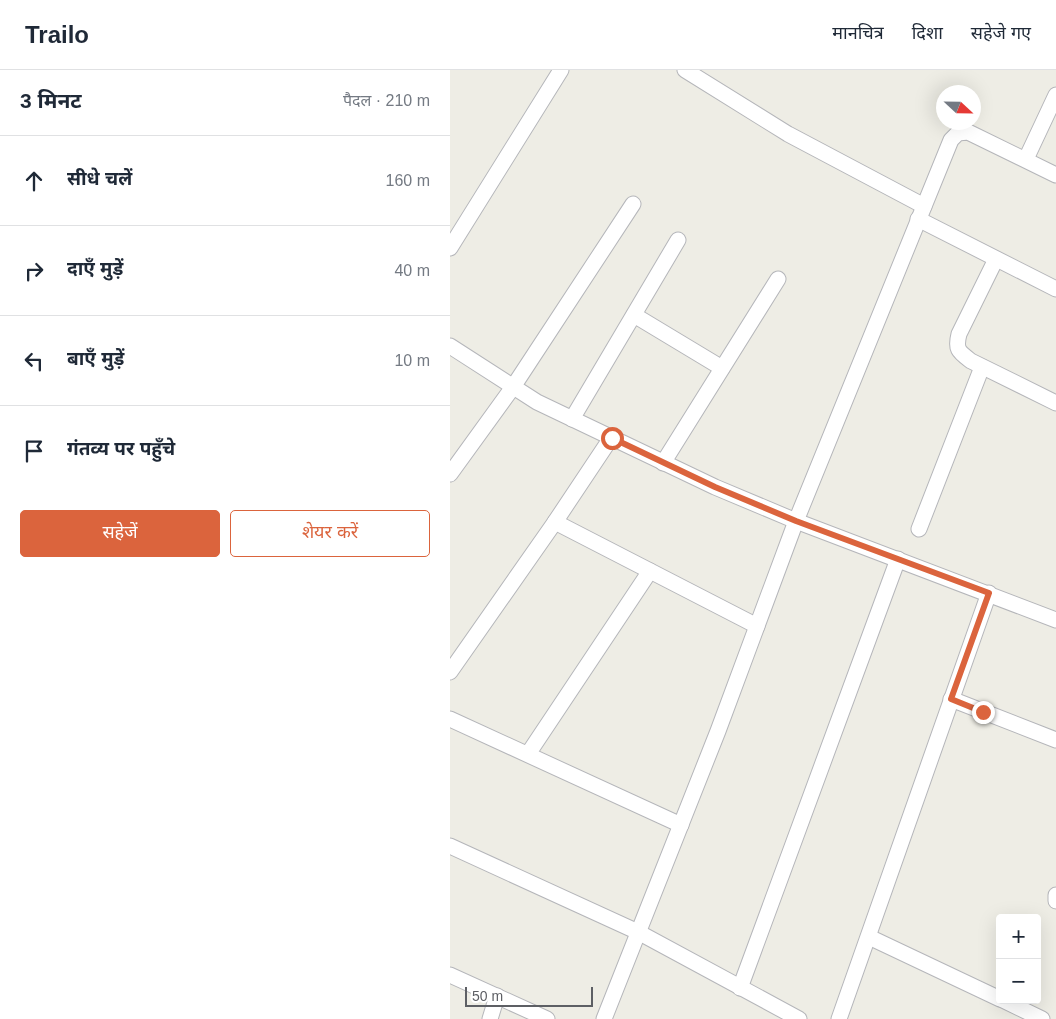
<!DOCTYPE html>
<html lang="hi">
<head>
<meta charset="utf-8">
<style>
	body { margin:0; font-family:Arial,"Noto Sans Devanagari",sans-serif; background:#f6f6f7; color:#1f2937 }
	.controls { position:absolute; right:15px; bottom:15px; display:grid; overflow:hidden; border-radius:5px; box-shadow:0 5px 20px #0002 }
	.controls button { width:45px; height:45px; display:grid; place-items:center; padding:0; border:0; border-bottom:1px solid #e0e1e3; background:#fff; color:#1f2937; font:25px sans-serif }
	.compass { position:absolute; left:486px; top:15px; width:45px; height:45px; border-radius:50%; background:#fff; box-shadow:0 5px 20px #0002; rotate:112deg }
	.scale { position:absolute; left:15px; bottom:12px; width:128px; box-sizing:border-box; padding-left:5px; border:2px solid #5d5f64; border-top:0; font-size:14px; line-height:18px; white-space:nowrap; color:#5d5f64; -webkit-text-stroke:4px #fff; paint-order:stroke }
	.stop { position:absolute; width:15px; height:15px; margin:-11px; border:4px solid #db643d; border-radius:50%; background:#fff }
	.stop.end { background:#db643d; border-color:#fff; box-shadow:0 1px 5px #0008 }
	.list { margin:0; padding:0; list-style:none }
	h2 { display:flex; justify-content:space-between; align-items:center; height:65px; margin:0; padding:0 20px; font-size:21px }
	h2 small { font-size:16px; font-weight:400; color:#747a83 }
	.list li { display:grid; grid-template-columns:32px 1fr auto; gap:15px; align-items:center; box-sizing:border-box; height:90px; padding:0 20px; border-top:1px solid #e0e1e3 }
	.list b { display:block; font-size:19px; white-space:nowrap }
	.list em { font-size:16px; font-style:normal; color:#747a83 }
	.actions { display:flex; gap:10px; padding:15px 20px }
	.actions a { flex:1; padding:11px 0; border:1px solid #db643d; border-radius:5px; text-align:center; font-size:18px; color:#db643d }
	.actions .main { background:#db643d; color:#fff }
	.icon { flex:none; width:28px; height:28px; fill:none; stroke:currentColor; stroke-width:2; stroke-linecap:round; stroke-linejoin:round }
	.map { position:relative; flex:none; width:606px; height:949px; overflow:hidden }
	header { display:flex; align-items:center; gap:30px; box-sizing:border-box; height:70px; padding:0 25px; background:#fff; border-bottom:1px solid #e0e1e3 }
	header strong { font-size:24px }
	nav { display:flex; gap:28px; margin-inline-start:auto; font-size:18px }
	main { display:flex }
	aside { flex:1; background:#fff }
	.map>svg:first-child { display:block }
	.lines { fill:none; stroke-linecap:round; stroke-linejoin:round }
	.street-casing { stroke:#b5b6ba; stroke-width:17 }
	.street { stroke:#fff; stroke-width:15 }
	.route { stroke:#db643d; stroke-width:6 }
</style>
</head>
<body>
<header>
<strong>Trailo</strong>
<nav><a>मानचित्र</a><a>दिशा</a><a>सहेजे गए</a></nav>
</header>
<main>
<aside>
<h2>3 मिनट<small>पैदल · 210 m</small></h2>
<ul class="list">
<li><svg class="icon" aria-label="ahead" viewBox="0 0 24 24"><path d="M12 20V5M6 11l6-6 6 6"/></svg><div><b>सीधे चलें</b></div><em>160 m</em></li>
<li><svg class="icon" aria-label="right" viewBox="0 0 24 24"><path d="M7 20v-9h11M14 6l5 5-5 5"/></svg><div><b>दाएँ मुड़ें</b></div><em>40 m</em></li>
<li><svg class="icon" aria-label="left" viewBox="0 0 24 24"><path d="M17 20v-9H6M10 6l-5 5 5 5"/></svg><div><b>बाएँ मुड़ें</b></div><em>10 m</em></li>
<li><svg class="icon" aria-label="arrive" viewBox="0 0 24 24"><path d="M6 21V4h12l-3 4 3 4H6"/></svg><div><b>गंतव्य पर पहुँचे</b></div></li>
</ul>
<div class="actions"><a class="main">सहेजें</a><a>शेयर करें</a></div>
</aside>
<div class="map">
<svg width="606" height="949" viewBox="0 0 606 949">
	<rect width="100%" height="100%" fill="#eeede5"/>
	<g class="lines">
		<g class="street-casing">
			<g id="street">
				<polyline points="235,0 338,64 474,136"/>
				<polyline points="576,89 606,25"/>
				<polyline points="468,149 606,219"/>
				<polyline points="0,178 111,0"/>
				<path d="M546,189L509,264C505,280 509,282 521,291L606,333"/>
				<polyline points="184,245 272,298"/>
				<polyline points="0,276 87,332 265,417 346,451 606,550"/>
				<polyline points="122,349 228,170"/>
				<polyline points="213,393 328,209"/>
				<polyline points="0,404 63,317 183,134"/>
				<polyline points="105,452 307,556"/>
				<polyline points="469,459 532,297"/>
				<polyline points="0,602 105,452 161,368"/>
				<polyline points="501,629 606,670"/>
				<polyline points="0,649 231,755"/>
				<polyline points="78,684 200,501"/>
				<polyline points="0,776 188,862 349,949"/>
				<polyline points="606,825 606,831"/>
				<polyline points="419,867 550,929"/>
				<polyline points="0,905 97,949"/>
				<polyline points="290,918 448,489"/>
				<polyline points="553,930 592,949"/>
				<polyline points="40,949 47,926"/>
				<polyline points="154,949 268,661 346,451 501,70 508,63 518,62 606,105"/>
				<polyline points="389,949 539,523"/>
			</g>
		</g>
		<use href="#street" class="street"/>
	</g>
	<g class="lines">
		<polyline class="route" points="162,368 265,417 346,451 539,523 501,629 533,642"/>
	</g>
</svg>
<div class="controls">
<button>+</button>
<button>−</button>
</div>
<svg class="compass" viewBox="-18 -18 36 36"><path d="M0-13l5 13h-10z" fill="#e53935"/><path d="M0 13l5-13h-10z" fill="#747a83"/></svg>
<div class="scale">50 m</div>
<div class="stop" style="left:162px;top:368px"></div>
<div class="stop end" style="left:533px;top:642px"></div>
</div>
</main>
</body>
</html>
